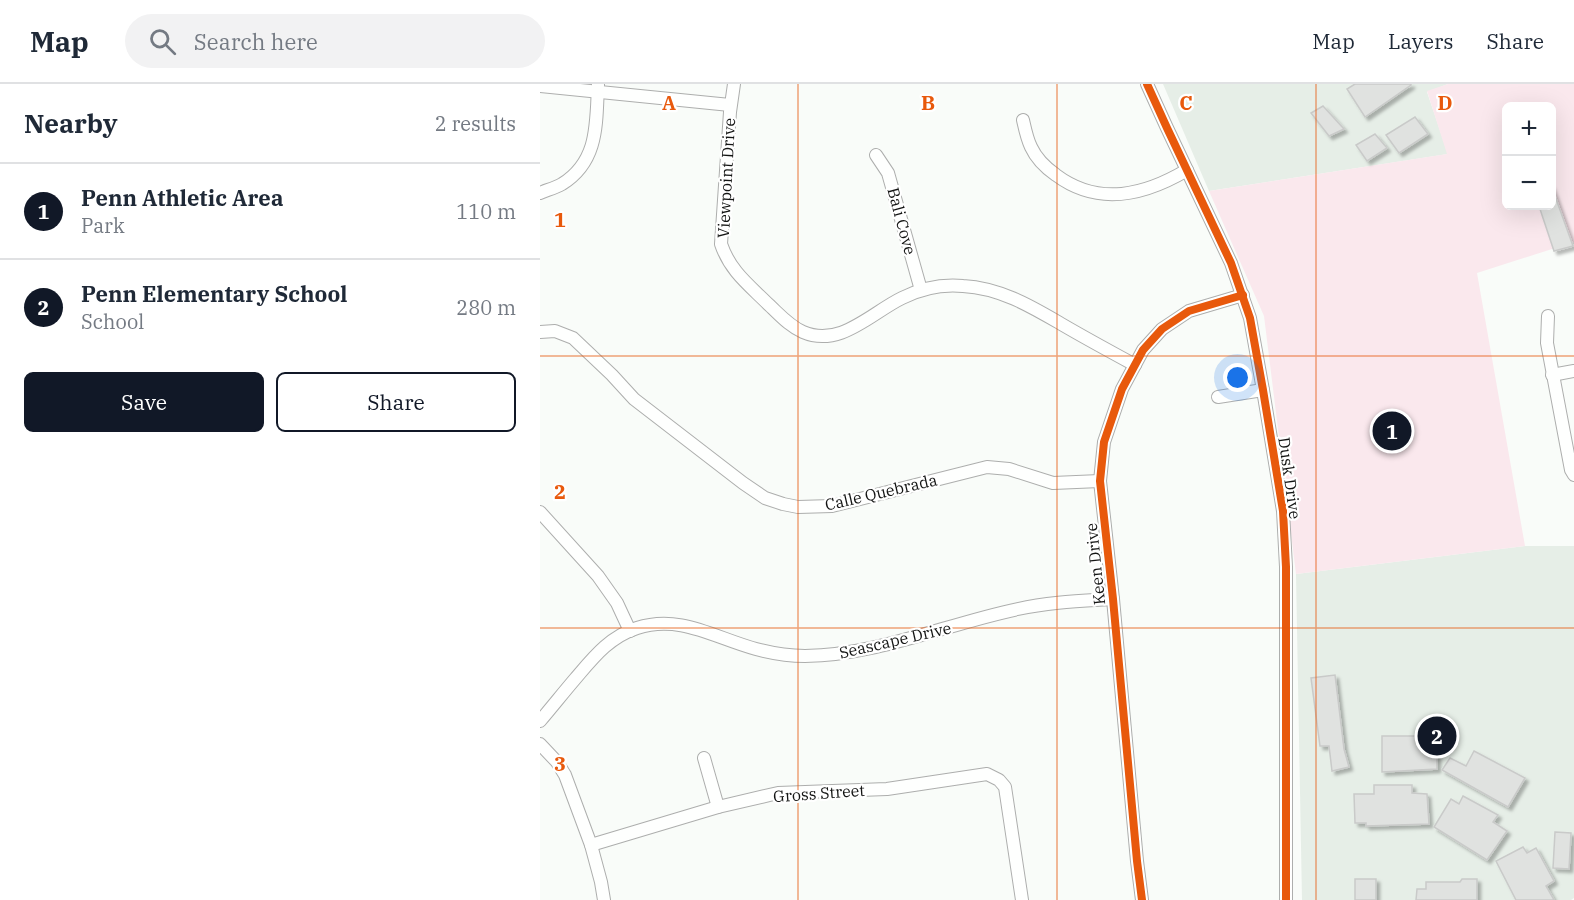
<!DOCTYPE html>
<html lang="en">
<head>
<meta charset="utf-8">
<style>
	body { margin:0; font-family:"IBM Plex Serif",serif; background:#f2f2f3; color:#1f2937 }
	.controls { position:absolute; right:18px; top:18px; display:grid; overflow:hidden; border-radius:9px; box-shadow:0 6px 24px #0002 }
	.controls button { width:54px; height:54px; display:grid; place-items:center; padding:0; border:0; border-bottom:2px solid #e0e1e3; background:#fff; color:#1f2937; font:30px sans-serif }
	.you { position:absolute; left:698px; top:294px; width:21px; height:21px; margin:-15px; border:4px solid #fff; border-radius:50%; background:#1a73e8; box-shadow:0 0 0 9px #1a73e833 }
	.badge { display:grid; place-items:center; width:39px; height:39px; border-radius:50%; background:#111827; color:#fff; font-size:20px; font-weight:700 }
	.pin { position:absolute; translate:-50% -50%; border:3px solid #fff; box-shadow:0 2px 6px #0006 }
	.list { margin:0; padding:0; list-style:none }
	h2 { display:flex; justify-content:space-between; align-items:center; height:78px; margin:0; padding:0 24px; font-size:26px }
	h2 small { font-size:20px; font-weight:400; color:#747a83 }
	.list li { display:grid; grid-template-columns:39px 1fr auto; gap:18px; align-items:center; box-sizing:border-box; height:96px; padding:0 24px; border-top:2px solid #e0e1e3 }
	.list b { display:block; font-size:22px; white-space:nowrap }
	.list p { margin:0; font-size:20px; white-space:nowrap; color:#747a83 }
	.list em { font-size:20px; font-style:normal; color:#747a83 }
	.actions { display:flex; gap:12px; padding:18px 24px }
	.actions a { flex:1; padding:14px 0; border:2px solid #111827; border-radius:9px; text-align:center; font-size:21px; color:#111827 }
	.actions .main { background:#111827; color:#fff }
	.icon { flex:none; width:33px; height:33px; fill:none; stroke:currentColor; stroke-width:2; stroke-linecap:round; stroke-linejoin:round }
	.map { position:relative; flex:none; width:1034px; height:816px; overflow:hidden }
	header { display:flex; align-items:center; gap:36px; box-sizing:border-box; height:84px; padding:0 30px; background:#fff; border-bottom:2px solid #e0e1e3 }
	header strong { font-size:28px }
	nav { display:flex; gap:33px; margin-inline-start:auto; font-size:21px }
	.search { width:420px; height:54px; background:#f2f2f3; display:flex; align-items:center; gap:15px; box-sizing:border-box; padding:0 21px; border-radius:33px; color:#747a83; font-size:22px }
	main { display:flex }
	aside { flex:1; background:#fff }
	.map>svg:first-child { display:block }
	.built { fill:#e6eee7 }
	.green { fill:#fae8ed; fill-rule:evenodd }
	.building { fill:#e0e2e0; stroke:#c9cac9; stroke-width:1.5; filter:url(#shadow) }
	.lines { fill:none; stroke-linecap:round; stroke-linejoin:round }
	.minor-casing { stroke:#adaead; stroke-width:14 }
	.minor { stroke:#fefffe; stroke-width:12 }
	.cycleway-casing { stroke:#fff; stroke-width:11 }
	.cycleway { stroke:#e8590c; stroke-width:8 }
	.grid { fill:none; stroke:#e8590c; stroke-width:1.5; stroke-opacity:0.55 }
	.labels { text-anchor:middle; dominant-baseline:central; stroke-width:4.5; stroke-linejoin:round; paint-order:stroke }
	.street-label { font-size:16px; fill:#131413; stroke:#fff }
	.grid-label { font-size:20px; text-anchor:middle; font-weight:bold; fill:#e8590c; stroke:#fff; stroke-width:4.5; stroke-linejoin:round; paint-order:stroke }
</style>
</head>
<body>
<header>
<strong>Map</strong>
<div class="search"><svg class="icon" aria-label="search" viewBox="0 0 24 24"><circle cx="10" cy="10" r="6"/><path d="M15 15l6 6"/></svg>Search here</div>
<nav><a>Map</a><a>Layers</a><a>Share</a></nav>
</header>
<main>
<aside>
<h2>Nearby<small>2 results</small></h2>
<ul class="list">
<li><span class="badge">1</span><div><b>Penn Athletic Area</b><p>Park</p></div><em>110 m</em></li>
<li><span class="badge">2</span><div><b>Penn Elementary School</b><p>School</p></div><em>280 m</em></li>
</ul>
<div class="actions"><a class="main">Save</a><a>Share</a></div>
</aside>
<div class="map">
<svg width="1034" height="816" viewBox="0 0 1034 816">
	<defs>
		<filter id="shadow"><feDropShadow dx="3.5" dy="3.5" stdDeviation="1.5" flood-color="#0004"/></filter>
	</defs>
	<rect width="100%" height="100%" fill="#f9fcf9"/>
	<g class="built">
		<polygon points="623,0 908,0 887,8 908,70 669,107"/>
		<polygon points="985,462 1034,462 1034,814 1031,816 762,816 756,490"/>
	</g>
	<path class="green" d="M908,0H1034V158L937,189L985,462L756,490L724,232L669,107L907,70L887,7ZM966,22H1011V122H966Z"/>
	<g class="building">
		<polygon points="815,0 871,0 871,1 825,33 807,5"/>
		<polygon points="783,22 804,45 789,52 771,29"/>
		<polygon points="875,33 888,50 859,69 846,51"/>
		<polygon points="835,50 847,64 827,77 816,61"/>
		<polygon points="1011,101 1033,162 1014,167 999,122 1011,122"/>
		<polygon points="795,591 804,665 809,683 792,687 789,662 780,662 771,594"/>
		<polygon points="842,652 897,652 897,685 842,688"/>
		<polygon points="934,667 985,694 968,723 902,686 910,674 926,682"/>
		<polygon points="834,701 872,701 872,709 887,710 889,740 826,742 826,739 815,739 814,710 834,710"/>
		<polygon points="923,712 958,731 953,738 967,747 947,776 894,743 911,715 919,720"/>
		<polygon points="1015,748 1031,749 1029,785 1013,784"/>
		<polygon points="983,763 987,769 996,764 1014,797 1006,802 1014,816 976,816 956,777"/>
		<rect x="815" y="795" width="21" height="21"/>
		<polygon points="922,795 937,795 937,816 876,816 877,805 886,805 886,798 920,798"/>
	</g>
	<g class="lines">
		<g class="minor-casing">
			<g id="minor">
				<path d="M194,0L190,28L181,160C190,187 209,201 228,220C239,230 249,242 263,248C300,264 331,229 362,214C380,205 402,200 423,202C461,204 492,223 523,241C547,255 571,268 595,281"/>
				<polyline points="607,0 627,44 691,179 710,234 723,306 743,427 746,483 746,816"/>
				<polyline points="0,2 190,21"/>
				<path d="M483,36C485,45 487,55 491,63C496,74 506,84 516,91C559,123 605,111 647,86"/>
				<polyline points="336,71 348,89 381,206"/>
				<path d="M0,109C7,106 15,104 22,100C59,77 56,39 58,1"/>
				<polyline points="1008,232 1007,259 1031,386 1034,391"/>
				<polyline points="0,248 15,247 33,254 72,291 94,315 203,399 225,414 243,420 258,423 292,422 447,383 469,385 513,399 560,397"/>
				<polyline points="1012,291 1034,287"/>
				<polyline points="678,313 723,306"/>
				<polyline points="0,428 58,492 77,519 90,547"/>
				<path d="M0,637C12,623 23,609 35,595C53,574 69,553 97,544C140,530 175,554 216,565C231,569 249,572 265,572C339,571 406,540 478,525C509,518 541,517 573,515"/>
				<polyline points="0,660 17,678 25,691 51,761 61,798 64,816"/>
				<polyline points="164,674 178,723"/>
				<polyline points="51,761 178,723 238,709 347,705 447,690 459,696 465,703 482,816"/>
				<polyline points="602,816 597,777 573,515 560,397 564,358 582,305 603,266 622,245 649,227 703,211"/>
			</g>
		</g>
		<use href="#minor" class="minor"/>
		<g class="cycleway-casing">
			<g id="cycleway">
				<polyline points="607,0 627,44 691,179 710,234 723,306 743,427 746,483 746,816"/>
				<polyline points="602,816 597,777 573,515 560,397 564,358 582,305 603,266 622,245 649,227 703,211"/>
			</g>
		</g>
		<use href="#cycleway" class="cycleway"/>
	</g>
	<path class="grid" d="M258,0V816M517,0V816M776,0V816M0,272H1034M0,544H1034"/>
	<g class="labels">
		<g class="street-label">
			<text transform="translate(186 94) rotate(-87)">Viewpoint Drive</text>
			<text transform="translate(362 137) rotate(75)">Bali Cove</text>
			<text transform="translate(750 394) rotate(82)">Dusk Drive</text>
			<text transform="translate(341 408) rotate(-13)">Calle Quebrada</text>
			<text transform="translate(555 480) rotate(-96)">Keen Drive</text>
			<text transform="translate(355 556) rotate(-13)">Seascape Drive</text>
			<text transform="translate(279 709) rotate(-4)">Gross Street</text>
		</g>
	</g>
	<g class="grid-label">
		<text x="129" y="26">A</text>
		<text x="388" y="26">B</text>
		<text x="646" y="26">C</text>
		<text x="905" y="26">D</text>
		<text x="20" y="143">1</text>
		<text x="20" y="415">2</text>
		<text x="20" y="687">3</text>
	</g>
</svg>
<div class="controls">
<button>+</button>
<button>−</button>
</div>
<div class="you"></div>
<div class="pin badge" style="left:852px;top:347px">1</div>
<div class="pin badge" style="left:897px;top:652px">2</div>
</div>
</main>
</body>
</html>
